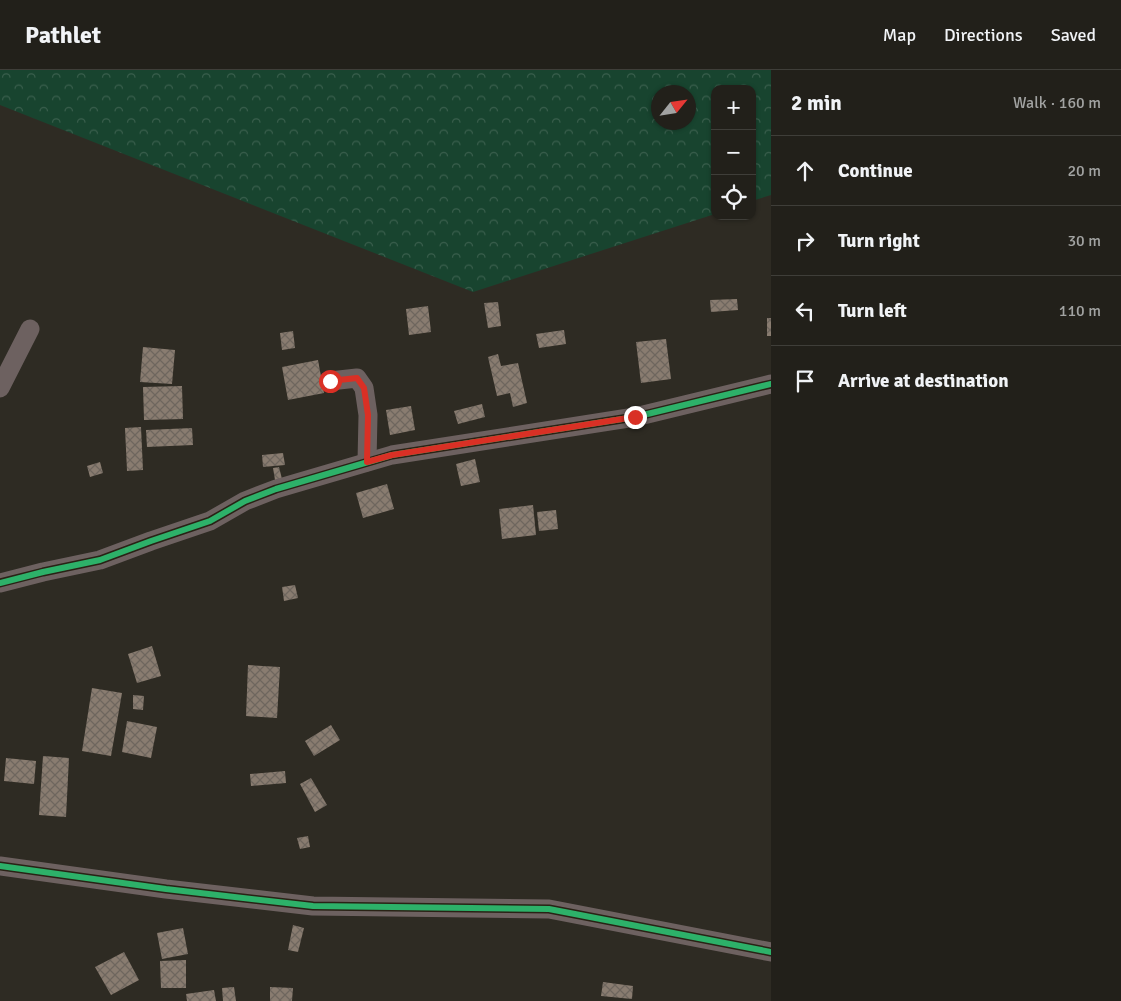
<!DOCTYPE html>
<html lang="en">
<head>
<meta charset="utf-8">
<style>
	body { margin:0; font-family:Signika,sans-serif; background:#2a2823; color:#f1f3f6 }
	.controls { position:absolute; right:15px; top:15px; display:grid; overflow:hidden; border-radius:10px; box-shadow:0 1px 4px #0004 }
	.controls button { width:45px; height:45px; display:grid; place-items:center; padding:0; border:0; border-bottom:1px solid #3f3e39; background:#22201a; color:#f1f3f6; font:25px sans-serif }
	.compass { position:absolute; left:651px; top:15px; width:45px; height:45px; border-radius:50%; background:#22201a; box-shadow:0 1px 4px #0004; rotate:60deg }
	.stop { position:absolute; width:15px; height:15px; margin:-11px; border:4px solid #d93025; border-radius:50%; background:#fff }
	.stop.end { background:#d93025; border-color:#fff; box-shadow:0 1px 5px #0008 }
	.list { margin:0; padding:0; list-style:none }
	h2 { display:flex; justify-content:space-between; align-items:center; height:65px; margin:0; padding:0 20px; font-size:21px }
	h2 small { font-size:16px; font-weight:400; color:#a2a3a2 }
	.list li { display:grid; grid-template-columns:32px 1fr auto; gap:15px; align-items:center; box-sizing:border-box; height:70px; padding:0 20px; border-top:1px solid #3f3e39 }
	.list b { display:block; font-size:19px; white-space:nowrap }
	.list em { font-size:16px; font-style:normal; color:#a2a3a2 }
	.icon { flex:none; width:28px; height:28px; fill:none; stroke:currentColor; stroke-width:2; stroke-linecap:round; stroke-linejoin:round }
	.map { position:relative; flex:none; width:771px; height:931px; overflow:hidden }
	header { display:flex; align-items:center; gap:30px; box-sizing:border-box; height:70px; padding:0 25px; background:#22201a; border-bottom:1px solid #3f3e39 }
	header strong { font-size:24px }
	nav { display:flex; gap:28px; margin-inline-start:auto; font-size:18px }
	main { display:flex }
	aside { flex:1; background:#22201a }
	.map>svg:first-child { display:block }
	.forest { fill:url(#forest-crowns); fill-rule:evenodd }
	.building { fill:url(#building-cross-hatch) }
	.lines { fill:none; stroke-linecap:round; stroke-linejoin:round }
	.street { stroke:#6d6160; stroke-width:19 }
	.cycleway-casing { stroke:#292215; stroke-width:9 }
	.cycleway { stroke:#2db169; stroke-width:6 }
	.route { stroke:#d93025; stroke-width:6 }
</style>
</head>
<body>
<header>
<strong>Pathlet</strong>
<nav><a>Map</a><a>Directions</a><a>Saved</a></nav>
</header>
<main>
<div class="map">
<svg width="771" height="931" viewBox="0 0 771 931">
	<defs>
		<pattern id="forest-crowns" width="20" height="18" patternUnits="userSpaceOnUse" patternTransform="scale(1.25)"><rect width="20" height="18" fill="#18442f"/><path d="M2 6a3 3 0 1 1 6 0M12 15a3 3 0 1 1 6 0" fill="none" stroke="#3a5f4d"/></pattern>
		<pattern id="building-cross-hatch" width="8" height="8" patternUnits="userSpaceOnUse" patternTransform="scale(1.25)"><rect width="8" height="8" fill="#897c70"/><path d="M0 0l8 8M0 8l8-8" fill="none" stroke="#6e665e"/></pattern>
	</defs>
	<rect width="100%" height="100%" fill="#2e2b23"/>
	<path class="forest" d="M0,0H771V125L752,131V19H715V144L473,222L0,35ZM658,22H688V52H658Z"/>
	<g class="building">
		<polygon points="737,229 738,240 711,242 710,230"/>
		<polygon points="498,232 501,256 488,258 484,233"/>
		<polygon points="428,236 431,262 409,265 406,239"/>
		<rect x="767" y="248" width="4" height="18"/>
		<polygon points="564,260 566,274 539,278 536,264"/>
		<polygon points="293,261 295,278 282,280 280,263"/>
		<polygon points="666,269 671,309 641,313 636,272"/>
		<polygon points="143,277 175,280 172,314 140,312"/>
		<polygon points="498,284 501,296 518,293 527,333 513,337 510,323 497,326 488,287"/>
		<polygon points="318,290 324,323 288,330 282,297"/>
		<polygon points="182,316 183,349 144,350 143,317"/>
		<polygon points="482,334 485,347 458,354 454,341"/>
		<polygon points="411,336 415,360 390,365 386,340"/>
		<polygon points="141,357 143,400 127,401 125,358"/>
		<polygon points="192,358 193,375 147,377 146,360"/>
		<polygon points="283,383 285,395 263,397 262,385"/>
		<polygon points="475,389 480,412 461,416 456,394"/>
		<polygon points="100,392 103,403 90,407 87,396"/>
		<polygon points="279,397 282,409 275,410 273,398"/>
		<polygon points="387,414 394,439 363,448 356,423"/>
		<polygon points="533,435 536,465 502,469 499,439"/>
		<polygon points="556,440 558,459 539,461 537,442"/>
		<polygon points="295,515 298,528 284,531 282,517"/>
		<polygon points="152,576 161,606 137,613 128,584"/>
		<polygon points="248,595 280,597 277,648 246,646"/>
		<polygon points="92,618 122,623 111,686 82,681"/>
		<polygon points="133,625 144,626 143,640 133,639"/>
		<polygon points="127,651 157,657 151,688 122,682"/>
		<polygon points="331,655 340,670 314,686 305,671"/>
		<polygon points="43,686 69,688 66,747 39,745"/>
		<polygon points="6,688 36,691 34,714 4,711"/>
		<polygon points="285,701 286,713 251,716 250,704"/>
		<polygon points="311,708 327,735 315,742 300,714"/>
		<polygon points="308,766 310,777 300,779 297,768"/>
		<polygon points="293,855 304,858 298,882 288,880"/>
		<polygon points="183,858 188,884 162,889 157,863"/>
		<polygon points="124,882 139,910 111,925 95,897"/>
		<polygon points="186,890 186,918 161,918 160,891"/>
		<polygon points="603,912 633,916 632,929 601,926"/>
		<polygon points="234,917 236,931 223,931 222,918"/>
		<polygon points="270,917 293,918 292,931 270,931"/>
		<polygon points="214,920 216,931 187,931 186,924"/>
	</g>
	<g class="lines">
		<g class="street">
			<polyline points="330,311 357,308 364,318 368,345 367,392"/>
			<polyline points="0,318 30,259"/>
			<polyline points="0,513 43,502 100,490 151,471 210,451 245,431 276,419 392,385 635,347 771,314"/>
			<polyline points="0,796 166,819 313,836 549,839 771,882"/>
		</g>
		<g class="cycleway-casing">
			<g id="cycleway">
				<polyline points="0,513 43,502 100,490 151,471 210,451 245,431 276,419 392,385 635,347 771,314"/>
				<polyline points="0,796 166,819 313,836 549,839 771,882"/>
			</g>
		</g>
		<use href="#cycleway" class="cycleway"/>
	</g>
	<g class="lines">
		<polyline class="route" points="330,311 357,308 364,318 368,345 367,392 392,385 635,347"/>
	</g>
</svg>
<div class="controls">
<button>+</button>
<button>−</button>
<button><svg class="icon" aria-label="locate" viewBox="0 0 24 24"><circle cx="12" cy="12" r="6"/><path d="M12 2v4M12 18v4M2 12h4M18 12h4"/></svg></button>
</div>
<svg class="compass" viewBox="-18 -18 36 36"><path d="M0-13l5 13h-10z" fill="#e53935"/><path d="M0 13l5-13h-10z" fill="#a2a3a2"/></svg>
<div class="stop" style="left:330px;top:311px"></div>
<div class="stop end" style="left:635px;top:347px"></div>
</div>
<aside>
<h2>2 min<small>Walk · 160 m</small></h2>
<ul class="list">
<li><svg class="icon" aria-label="ahead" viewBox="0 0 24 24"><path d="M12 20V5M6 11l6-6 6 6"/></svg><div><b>Continue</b></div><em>20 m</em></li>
<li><svg class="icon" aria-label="right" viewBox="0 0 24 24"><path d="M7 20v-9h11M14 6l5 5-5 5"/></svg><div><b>Turn right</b></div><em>30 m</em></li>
<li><svg class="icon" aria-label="left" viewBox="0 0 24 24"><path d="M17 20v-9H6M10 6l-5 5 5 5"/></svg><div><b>Turn left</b></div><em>110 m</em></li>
<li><svg class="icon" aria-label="arrive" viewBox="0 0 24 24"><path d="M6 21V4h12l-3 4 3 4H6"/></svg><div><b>Arrive at destination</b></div></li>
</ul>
</aside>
</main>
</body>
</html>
